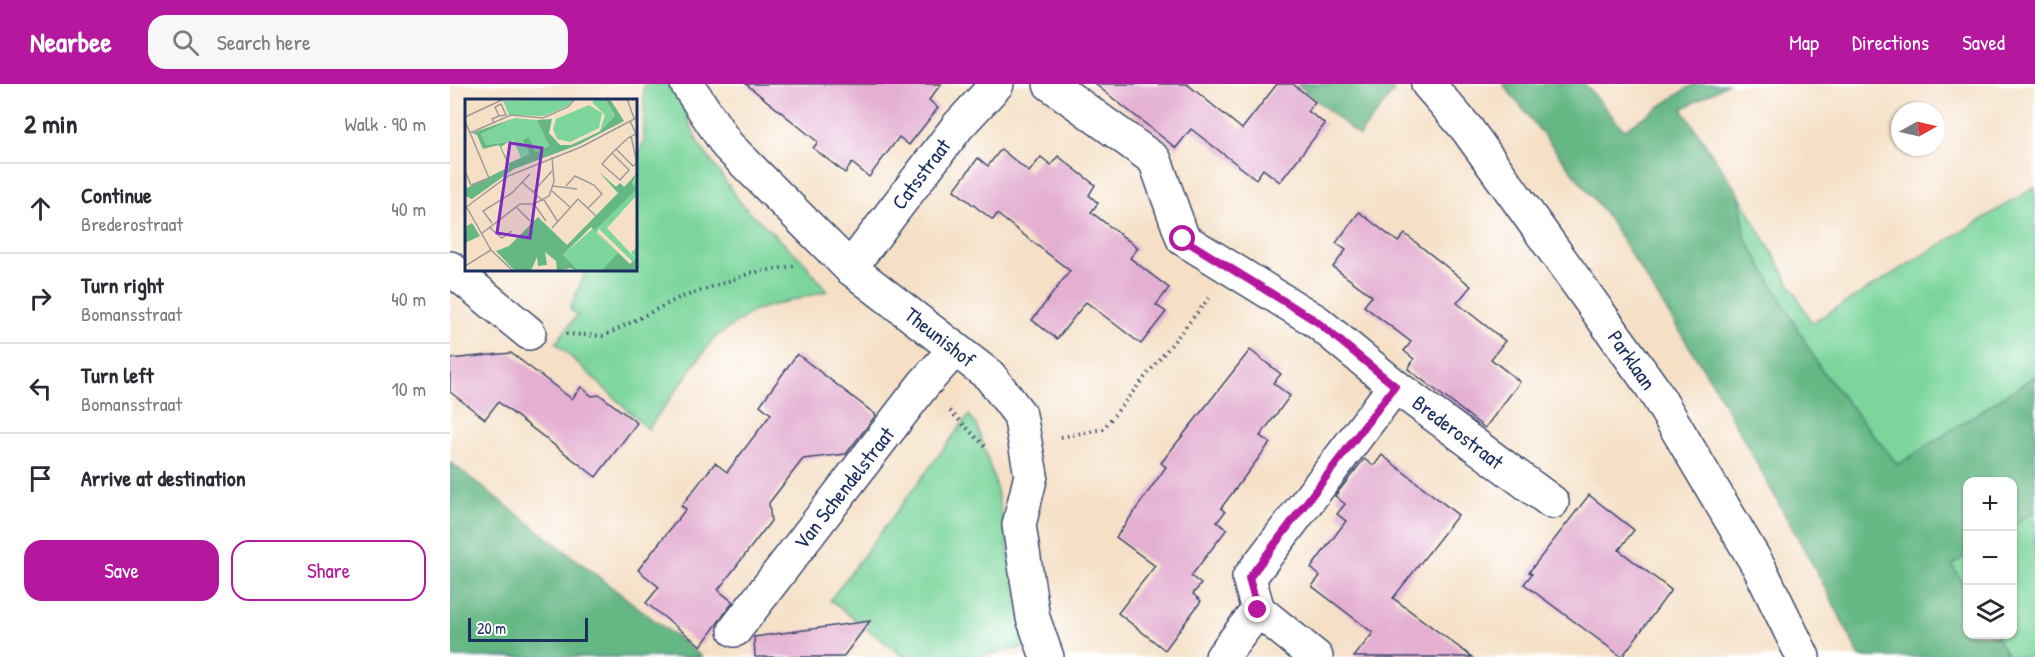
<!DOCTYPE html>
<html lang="en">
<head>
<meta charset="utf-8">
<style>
	body { margin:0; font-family:"Patrick Hand",sans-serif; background:#f7f7f7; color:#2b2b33 }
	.controls { position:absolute; right:18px; bottom:18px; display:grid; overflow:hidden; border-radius:12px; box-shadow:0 2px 4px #0004 }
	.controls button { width:54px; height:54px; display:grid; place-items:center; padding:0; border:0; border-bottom:2px solid #e1e1e2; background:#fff; color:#2b2b33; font:30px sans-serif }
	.compass { position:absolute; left:1441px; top:18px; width:54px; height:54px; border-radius:50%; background:#fff; box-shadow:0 2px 4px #0004; rotate:82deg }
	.scale { position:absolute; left:18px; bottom:15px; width:120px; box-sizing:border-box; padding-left:6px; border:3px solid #1b2f5e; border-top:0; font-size:16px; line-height:21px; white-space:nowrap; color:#1b2f5e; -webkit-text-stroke:4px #fff; paint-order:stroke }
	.stop { position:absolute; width:18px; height:18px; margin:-14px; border:4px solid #b5179e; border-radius:50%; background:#fff }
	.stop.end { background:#b5179e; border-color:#fff; box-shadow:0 2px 6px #0008 }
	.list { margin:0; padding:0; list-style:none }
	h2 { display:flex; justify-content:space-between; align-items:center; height:78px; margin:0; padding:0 24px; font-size:26px }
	h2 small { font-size:20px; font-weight:400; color:#7c7c81 }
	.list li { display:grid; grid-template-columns:39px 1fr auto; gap:18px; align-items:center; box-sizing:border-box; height:90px; padding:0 24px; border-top:2px solid #e1e1e2 }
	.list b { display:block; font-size:22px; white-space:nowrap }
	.list p { margin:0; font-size:20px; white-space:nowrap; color:#7c7c81 }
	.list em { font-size:20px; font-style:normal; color:#7c7c81 }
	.actions { display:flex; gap:12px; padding:18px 24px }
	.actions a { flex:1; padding:14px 0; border:2px solid #b5179e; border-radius:18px; text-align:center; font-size:21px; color:#b5179e }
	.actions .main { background:#b5179e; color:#fff }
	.icon { flex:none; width:33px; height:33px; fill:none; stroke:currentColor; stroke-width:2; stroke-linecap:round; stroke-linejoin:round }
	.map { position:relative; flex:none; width:1585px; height:573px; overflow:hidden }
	header { display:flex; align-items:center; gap:36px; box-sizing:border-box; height:84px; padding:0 30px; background:#b5179e; color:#fff }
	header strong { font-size:28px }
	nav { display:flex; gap:33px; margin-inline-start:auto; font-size:21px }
	.search { width:420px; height:54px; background:#f7f7f7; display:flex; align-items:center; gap:15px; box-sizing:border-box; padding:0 21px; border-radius:18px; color:#7c7c81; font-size:22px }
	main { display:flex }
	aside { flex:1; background:#fff }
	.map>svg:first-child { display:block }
	.green { fill:#7cd69c; stroke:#4c827d; stroke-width:1.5 }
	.forest { fill:#65b784; stroke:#407371; stroke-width:1.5 }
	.building { fill:#e4afd1 }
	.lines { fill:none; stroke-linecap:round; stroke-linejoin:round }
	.minor-casing { stroke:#3c4a6e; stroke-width:36 }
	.path { stroke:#3c4a6e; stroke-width:4; stroke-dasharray:1.5 4.5; stroke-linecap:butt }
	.minor { stroke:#fff; stroke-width:33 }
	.route { stroke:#b5179e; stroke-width:8 }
	.labels { text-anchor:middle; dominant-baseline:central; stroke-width:6; stroke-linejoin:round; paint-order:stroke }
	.street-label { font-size:21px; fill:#1b2f5e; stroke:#fff }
	.inset-road { fill:none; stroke:#9e999c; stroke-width:1.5 }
	.view { fill:#7b2cbf; fill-opacity:0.15; stroke:#7b2cbf; stroke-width:3 }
	.inset-edge { fill:none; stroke:#1b2f5e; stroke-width:3 }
</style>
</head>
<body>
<header>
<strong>Nearbee</strong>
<div class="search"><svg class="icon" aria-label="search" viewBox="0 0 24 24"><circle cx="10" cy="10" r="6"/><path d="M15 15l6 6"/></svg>Search here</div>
<nav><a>Map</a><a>Directions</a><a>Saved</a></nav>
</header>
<main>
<aside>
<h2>2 min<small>Walk · 90 m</small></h2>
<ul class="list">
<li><svg class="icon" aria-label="ahead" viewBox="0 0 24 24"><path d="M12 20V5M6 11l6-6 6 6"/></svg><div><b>Continue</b><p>Brederostraat</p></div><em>40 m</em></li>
<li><svg class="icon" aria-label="right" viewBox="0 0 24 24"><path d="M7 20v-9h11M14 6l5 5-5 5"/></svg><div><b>Turn right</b><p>Bomansstraat</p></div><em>40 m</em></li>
<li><svg class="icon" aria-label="left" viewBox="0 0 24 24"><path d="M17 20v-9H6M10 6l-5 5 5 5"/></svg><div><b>Turn left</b><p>Bomansstraat</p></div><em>10 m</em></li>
<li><svg class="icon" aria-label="arrive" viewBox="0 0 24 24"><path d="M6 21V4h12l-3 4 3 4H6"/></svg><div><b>Arrive at destination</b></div></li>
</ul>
<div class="actions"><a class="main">Save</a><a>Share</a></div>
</aside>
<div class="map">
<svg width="1585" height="573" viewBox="0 0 1585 573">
	<rect width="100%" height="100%" fill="#fff"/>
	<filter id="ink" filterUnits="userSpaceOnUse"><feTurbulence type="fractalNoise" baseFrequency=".0167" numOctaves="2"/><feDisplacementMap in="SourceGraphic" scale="12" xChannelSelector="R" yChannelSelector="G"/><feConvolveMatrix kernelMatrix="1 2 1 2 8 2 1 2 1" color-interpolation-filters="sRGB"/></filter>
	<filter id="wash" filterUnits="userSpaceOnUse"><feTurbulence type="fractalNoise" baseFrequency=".008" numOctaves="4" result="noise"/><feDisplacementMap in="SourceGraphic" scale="24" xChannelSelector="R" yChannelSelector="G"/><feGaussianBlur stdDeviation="1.35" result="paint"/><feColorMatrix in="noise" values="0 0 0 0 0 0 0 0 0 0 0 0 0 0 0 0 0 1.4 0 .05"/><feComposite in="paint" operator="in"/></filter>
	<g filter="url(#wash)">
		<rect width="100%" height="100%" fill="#f5e0c6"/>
		<g class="green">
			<polygon points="194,0 220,0 227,8 248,59 293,122 353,177 377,207 305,226 263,255 198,345 106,259 127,231 120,225 136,186 186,186 186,76 194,57"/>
			<polygon points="1585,103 1585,292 1448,381 1372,287 1295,153 1290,112 1362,239"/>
			<polygon points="519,331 527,342 545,398 578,563 525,573 454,573 380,516"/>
			<polygon points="1585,426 1585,573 1559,573 1545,551 1562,550 1563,441"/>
			<polygon points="1517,471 1517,507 1502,481"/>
		</g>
		<g class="forest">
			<polygon points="847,0 938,0 944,7 909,52"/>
			<polygon points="1053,0 1135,0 1174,46 1244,0 1277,0 1232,25 1290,112 1295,153 1372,287 1448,381 1585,292 1585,426 1563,441 1562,398 1518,398 1517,471 1502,481 1517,507 1518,550 1545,551 1559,573 1410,573 1377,507 1263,300 1155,129"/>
			<polygon points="0,378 252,573 0,573"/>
		</g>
		<g id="blocks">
			<g class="building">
				<polygon points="296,0 491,0 479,16 488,24 459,61 449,53 419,93 402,79 395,89 363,64 368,58"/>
				<polygon points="645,0 737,0 792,45 827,0 843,0 865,18 858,27 875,40 830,98 813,85 806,95 741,45 726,64"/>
				<polygon points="551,65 579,88 591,73 601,81 608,72 645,101 639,111 648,119 641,128 688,164 680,174 719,204 706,221 716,228 691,260 636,218 607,255 582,236 620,187 547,130 543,136 504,106 528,74 538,82"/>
				<polygon points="909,128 948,158 955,150 1021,202 1007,219 1055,257 1041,275 1070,298 1035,344 958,285 964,275 954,267 961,258 914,222 922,212 883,183 896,166 886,159"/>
				<polygon points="800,266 831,290 823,299 840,312 810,352 820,359 771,424 775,428 767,438 777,445 741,492 751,500 743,510 751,517 715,566 668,529 705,482 666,453 716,383 711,379"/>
				<polygon points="61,269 122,315 131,303 142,312 150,311 187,339 146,393 48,318 35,335 0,308 0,275"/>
				<polygon points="347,270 426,331 396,370 353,375 319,419 321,437 268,506 283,518 251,562 196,519 209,503 188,486 236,425 231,422 265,379 277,388 321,330 310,321"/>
				<polygon points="932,371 1008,431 943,514 1022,573 904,573 923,549 862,502 870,492 861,484 896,437 887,430 895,420 885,412 914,375 924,382"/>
				<polygon points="1139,411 1184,446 1169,466 1221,506 1172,573 1074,500 1082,490 1079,488"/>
				<polygon points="420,537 393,573 305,573 304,553"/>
			</g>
		</g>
	</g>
	<g filter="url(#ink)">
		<use href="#blocks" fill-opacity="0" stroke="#3c4a6e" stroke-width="1.5"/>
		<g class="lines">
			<g class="minor-casing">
				<g id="minor">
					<polyline points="237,0 277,61 400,184 540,292 570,331 581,391 569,441 583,534 597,573"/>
					<polyline points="600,0 705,76 733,155 866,237 945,302 1102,418"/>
					<polyline points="978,0 1017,45 1202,303 1309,483 1353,573"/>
					<polyline points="0,184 79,249"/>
					<polyline points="400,184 508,42 547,0"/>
					<polyline points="808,526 866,573"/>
					<polyline points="285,546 473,301 505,265"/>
					<polyline points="772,573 808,526 799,494 945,302"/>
				</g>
			</g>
			<g class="path">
				<polyline points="116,250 154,252 227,215 301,189 344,182"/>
				<polyline points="500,327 537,364"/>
				<polyline points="611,353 653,345 759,214"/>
			</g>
			<use href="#minor" class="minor"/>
		</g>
	</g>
	<g class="lines" filter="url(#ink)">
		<polyline class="route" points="733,155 866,237 945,302 799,494 808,526"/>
	</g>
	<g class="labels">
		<g class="street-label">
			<text transform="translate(471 90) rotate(-53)">Catsstraat</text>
			<text transform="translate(490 253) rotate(38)">Theunishof</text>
			<text transform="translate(1182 276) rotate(55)">Parklaan</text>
			<text transform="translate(1008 348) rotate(37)">Brederostraat</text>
			<text transform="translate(394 404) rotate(-52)">Van Schendelstraat</text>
		</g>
	</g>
	<g transform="translate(15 15)">
		<rect width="172" height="172" fill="#f5e0c6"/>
		<path d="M109,0L103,7L79,17L44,16L38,2ZM131,0H140L150,18L135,32L140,16L127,3ZM124,6L137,14L134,29L105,43L92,40L88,30L91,20ZM50,19L72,21L84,47L71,53L64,38L65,55L49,62L56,59L49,42L21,46L16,35ZM172,78V96L142,129L170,159L166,153L172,149V159L168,163L134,130L131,134L153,154L157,172H114L98,156L171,91L167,85Z" fill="#7cd69c"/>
		<path d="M140,0H145L159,22L113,46L49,70L7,100L0,97V85L2,89L44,68L34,46L18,50L12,36L7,34L50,19L16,35L21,46L43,43L36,48L44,64L65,55L58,41L64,38L71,53L84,47L72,21L87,20L84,34L95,46H106L134,33L150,17ZM133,72L151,88L155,84L159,88L172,74L167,85L172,90L130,131L165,165L172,159L171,172H141L138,170L153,154L126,128L98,156L114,172L105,169L92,172L91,162L80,153L82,166L73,167L72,158L66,172H50L31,152L44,147L73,118L102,146L153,94ZM7,124L15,137L0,144V128Z" fill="#65b784"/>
		<path class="inset-road" d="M162,0L169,19M0,18L39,0M0,22L24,79L6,86L0,72M29,24L27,20L34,17L30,8L36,5L41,16L34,17M5,34L46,16L78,19L103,8L110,0M151,50L168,67L172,64L166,37M147,54L164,71L155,81L137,65L147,54L163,39L171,35L165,22M57,83L78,102M88,87L112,90M101,87L110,77L129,86L137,95L123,109M87,92L106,109M68,93L87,72M79,101L93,123M69,105L81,122M1,107L26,151L48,172M51,108L65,122M0,109L43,77L116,48L173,18M27,124L18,112L47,94L65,75M24,128L37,139L47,132M87,129L113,100L131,117M16,135L55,105H69L84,97L89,83L87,58M0,167L26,151"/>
		<path class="view" d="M45,44L77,49L65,139L32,134Z"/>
		<rect width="172" height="172" class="inset-edge"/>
	</g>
</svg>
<div class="controls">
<button>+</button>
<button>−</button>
<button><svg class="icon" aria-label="layers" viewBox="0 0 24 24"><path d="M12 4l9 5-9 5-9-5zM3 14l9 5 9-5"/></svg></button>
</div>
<svg class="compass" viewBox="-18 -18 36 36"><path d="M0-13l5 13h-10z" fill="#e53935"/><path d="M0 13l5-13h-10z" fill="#7c7c81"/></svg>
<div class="scale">20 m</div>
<div class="stop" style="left:733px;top:155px"></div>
<div class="stop end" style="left:808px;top:526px"></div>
</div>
</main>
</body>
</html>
